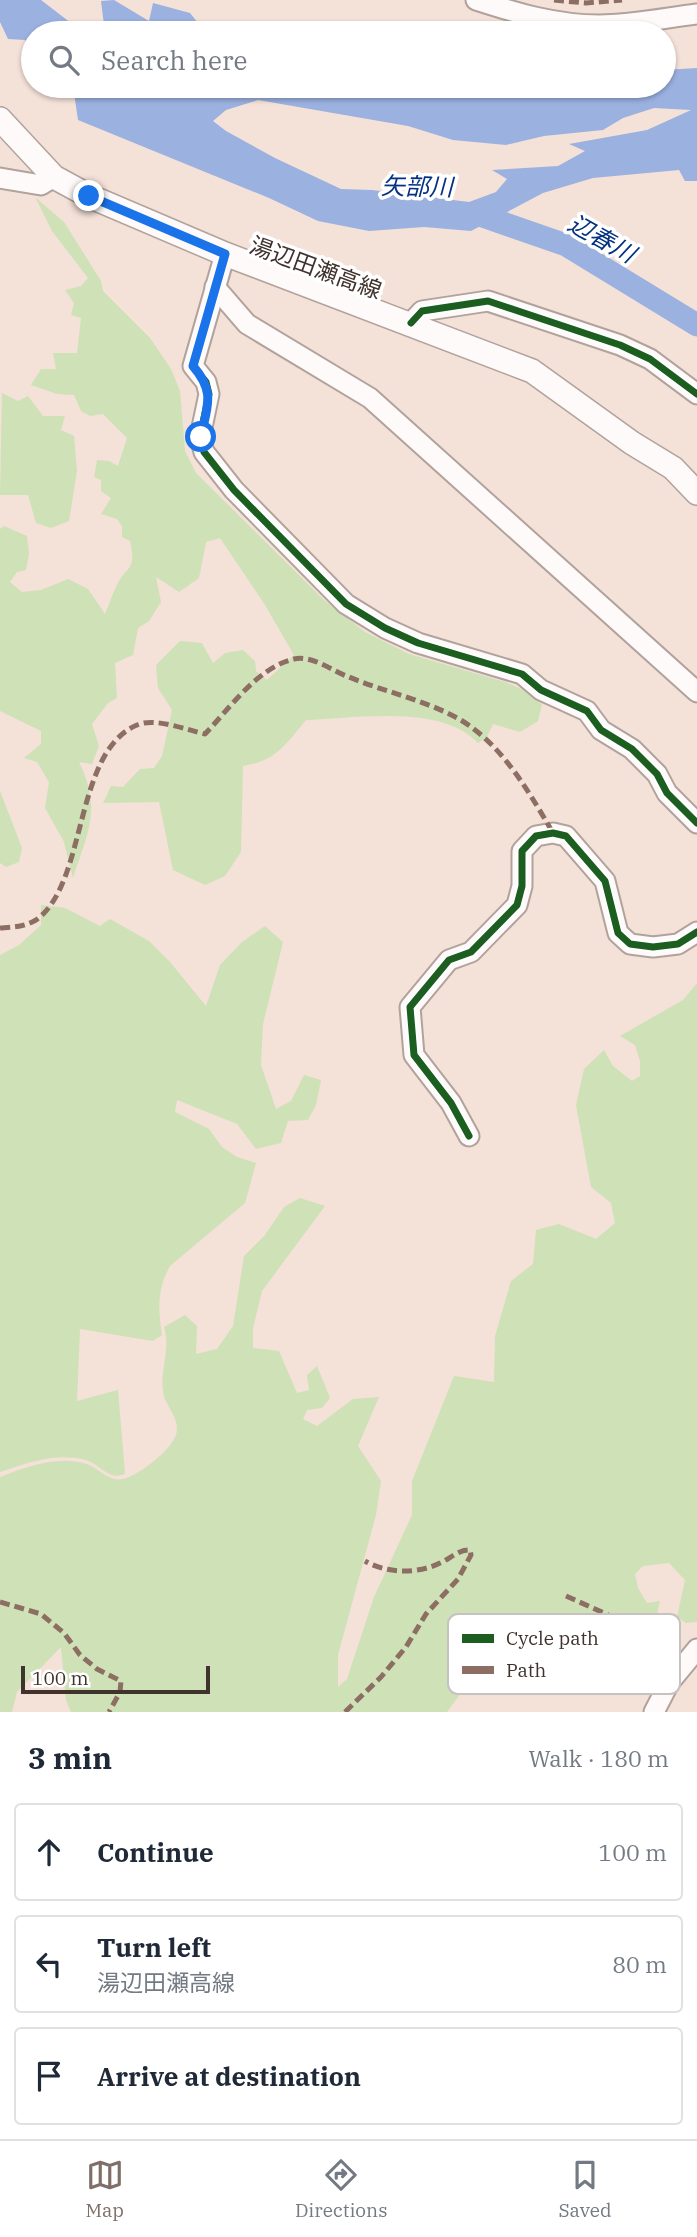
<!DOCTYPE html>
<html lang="en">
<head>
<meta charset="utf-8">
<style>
	body { margin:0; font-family:"IBM Plex Serif","Noto Sans JP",serif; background:#f2f2f3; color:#1f2937 }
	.scale { position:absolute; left:21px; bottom:18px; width:189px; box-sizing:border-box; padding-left:7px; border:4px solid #40322c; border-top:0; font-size:19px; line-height:24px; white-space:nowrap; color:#40322c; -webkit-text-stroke:5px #fff; paint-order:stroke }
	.stop { position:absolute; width:21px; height:21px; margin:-16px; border:5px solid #1a73e8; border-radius:50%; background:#fff }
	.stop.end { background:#1a73e8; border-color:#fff; box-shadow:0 2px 7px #0008 }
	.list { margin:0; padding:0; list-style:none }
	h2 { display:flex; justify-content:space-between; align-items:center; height:91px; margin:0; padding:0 28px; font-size:30px }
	h2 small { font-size:23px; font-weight:400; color:#747a83 }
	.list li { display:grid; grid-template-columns:46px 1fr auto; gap:21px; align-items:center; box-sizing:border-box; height:98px; margin:0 14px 14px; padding:0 14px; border:2px solid #e0e1e3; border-radius:7px }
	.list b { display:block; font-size:26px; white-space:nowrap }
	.list p { margin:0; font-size:23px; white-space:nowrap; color:#747a83 }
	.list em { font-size:23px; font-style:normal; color:#747a83 }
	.icon { flex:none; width:38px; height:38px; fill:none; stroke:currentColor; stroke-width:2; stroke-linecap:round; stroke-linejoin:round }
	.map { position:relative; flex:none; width:697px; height:1712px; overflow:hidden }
	.search { position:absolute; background:#fff; box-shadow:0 2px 5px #0004; left:21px; right:21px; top:21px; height:77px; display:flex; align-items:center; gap:18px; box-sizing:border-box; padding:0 24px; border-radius:38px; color:#747a83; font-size:26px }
	.sheet { height:427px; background:#fff }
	nav { display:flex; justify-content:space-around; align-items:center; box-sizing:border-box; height:98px; border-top:2px solid #e0e1e3; background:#fff; font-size:19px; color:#747a83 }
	nav a { display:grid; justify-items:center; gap:4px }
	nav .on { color:#7f6f68 }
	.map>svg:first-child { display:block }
	.green { fill:#cfe1b7 }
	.water { fill:#9bb1e0; fill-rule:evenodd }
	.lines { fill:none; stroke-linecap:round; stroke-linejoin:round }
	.river { stroke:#9bb1e0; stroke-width:23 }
	.minor-casing { stroke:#b1a29c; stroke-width:23 }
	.major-casing { stroke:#b1a29c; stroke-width:26 }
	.minor { stroke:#fdfaf9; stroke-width:19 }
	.major { stroke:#fdfaf9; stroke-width:23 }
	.quiet { stroke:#8d6e63; stroke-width:5; stroke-dasharray:10 5; stroke-linecap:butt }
	.cycleway-casing { stroke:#fff; stroke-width:11 }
	.cycleway { stroke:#1b5e20; stroke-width:7 }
	.route { stroke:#1a73e8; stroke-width:9 }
	.labels { text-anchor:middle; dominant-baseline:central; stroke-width:7; stroke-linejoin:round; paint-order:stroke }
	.street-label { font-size:23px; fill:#40322c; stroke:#fff }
	.water-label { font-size:24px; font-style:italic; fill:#043182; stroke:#fff }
	.key { fill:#fff; stroke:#c6c2c0; stroke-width:2 }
	.key-label { font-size:19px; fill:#40322c }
</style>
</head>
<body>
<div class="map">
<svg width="697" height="1712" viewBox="0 0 697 1712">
	<rect width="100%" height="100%" fill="#f4e1d8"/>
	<g class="green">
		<path d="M35,197L64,222L101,281L103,291L150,338L171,369L180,391L185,451L196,473L324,600L365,632L409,654L505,682L526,691L542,704L538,721L520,732L493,724L487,737L478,743C443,704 355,718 306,720C285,745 276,761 243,766L241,852L225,876L205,885L173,870L159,802L103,803L111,786L123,787L140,769L154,768L162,756L172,710L158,688L156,665L180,641L202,643L213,663L225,653L243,650L255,661L256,671L267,680L294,655L265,605L220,538L206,542L199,578L179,592L156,577L161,602L149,621L138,628L133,655L115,663L117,698L108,703L92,724L99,746L92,764L79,762C102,809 88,831 73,878L64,842L45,808L49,782L37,762L24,758L41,744V731L0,711V529L4,526L27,536L29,554L26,570L17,572L10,582L22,592L41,590L68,579L88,589L105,614C109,605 112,595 116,587C127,564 137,572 130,541L122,537V526L117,519L101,514L111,498L101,491V480L94,477L97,460L109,461L118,466L127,438L103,414L90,416L81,411L74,395L57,394L31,385L41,369H56L53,353H77L81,318L71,315L74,303L65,290L81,286L88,278L52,231Z"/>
		<polygon points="2,393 18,401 28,396 43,416 65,416 61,430 74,436 77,471 69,521 51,528 36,523 28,495 0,495"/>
		<polygon points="0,791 22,848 19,862 6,867 0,863"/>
		<path d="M41,905L65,908L100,926L110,919L149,941L170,962L206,1006L220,965L242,942L265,926L283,942L263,1024L261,1065L276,1109L291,1101L304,1075L321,1080L316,1105L308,1120L288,1121L281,1143L256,1149L237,1124L177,1100L175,1112L209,1129L222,1147L237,1157L256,1163L245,1203L170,1266C157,1289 158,1310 162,1335L153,1341L80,1329L77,1401L118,1390L125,1474C108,1481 100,1464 86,1460C56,1452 27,1463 0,1472V955L19,945L41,925Z"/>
		<path d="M697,983V1622L686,1623L677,1617L685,1580L669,1563L643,1566L635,1574L638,1588L647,1603L660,1601L656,1619H643L649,1633L645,1647L618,1653L584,1648L533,1647L495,1663L461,1693L447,1712H71L66,1700L61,1647L17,1692L12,1712H0V1477C26,1467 61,1454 89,1465C101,1470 109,1482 123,1479C138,1476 177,1447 177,1430C178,1416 164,1404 163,1391C160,1368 171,1350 164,1327L185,1315L197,1326L196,1354L217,1349L233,1326L244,1256L265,1235L284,1207L300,1198L325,1206L262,1291L253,1328V1348L279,1351L297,1393L309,1390L307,1375L317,1366L330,1398L322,1408L307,1410L303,1419L317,1426L353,1399L379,1397L358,1446L381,1481L376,1515L338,1655V1687L347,1679L374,1597L412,1515V1481L454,1376L494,1382L495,1336L511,1281L533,1264L536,1230L559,1224L596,1239L615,1223L611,1203L591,1187L576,1105L584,1069L604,1050L613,1066L632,1081L640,1076V1061L635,1045L620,1036L683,1000Z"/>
	</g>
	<g class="water">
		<polygon points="0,0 41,0 84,33 33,33 33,49 25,40 8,39 0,22"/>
		<polygon points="114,0 149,21 153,3 190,13 206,33 249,28 260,33 105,33 101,1"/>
		<path d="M697,68V181H685L679,170L593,178L543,193L471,231L424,227L369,231L318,221L269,198L78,120L74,93L67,86H664V70ZM258,100L408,126L453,140L506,145L544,136L603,130L623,118L654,108L691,110L647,130L569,144L585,151L558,166L492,170L507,179L496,192L469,202L372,190L341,189L275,158L226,131L213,121L226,110Z"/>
	</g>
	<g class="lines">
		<polyline class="river" points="474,213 566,245 697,325"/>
		<g class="minor-casing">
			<g id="minor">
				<path d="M476,0C516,13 556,25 599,25C631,25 665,18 697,14"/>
				<polyline points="0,178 41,185 54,177"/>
				<polyline points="225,254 193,366 206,382 209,394 200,437 204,452 234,490 346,604 385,628 418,643 522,674 541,690 587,711 601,730 632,749 657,774 667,793 697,823"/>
				<polyline points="215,287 247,324 370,398 697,692"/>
				<polyline points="411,323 422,311 488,301 620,345 650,359 697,394"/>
				<polyline points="469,1136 451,1103 414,1055 410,1007 449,960 471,952 517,905 522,886 522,851 536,836 553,833 566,836 605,881 618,933 630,944 653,947 678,944 697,932"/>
				<polyline points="654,1712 669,1683 697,1649"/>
			</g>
		</g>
		<g class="major-casing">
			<polyline id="major" points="0,119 54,177 89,196 225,254 532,371 632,443 673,468 697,493"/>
		</g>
		<use href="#minor" class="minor"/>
		<use href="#major" class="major"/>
		<g class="quiet">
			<polyline points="554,0 586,3 622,0"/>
			<path d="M0,928C13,927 24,927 36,920C88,883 73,752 137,725C155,717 187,730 205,734C230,708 258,667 294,659C313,655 332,671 349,677C385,692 425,700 459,719C502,744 529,792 553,833"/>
			<polyline points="566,1596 644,1631 642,1635 618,1639 614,1645 634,1652 639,1661"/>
			<polyline points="0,1602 41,1614 64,1633 80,1655 97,1669 121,1681 120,1692 109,1712"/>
			<path d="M345,1712L381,1677L406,1647L426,1614L458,1579L471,1555L470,1550C459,1549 450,1559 440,1563C418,1574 387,1574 365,1561"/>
		</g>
		<g class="cycleway-casing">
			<g id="cycleway">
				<polyline points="225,254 193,366 206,382 209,394 200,437 204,452 234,490 346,604 385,628 418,643 522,674 541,690 587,711 601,730 632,749 657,774 667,793 697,823"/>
				<polyline points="411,323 422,311 488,301 620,345 650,359 697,394"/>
				<polyline points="469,1136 451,1103 414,1055 410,1007 449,960 471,952 517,905 522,886 522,851 536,836 553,833 566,836 605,881 618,933 630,944 653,947 678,944 697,932"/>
			</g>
		</g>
		<use href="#cycleway" class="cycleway"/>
	</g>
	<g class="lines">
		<path class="route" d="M89,196L225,254L193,366C216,393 207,405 201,437"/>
	</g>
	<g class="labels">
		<g class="street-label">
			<text transform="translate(316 267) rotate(20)">湯辺田瀬高線</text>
		</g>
		<g class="water-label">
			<text transform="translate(417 186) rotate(1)">矢部川</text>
			<text transform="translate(602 238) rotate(29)">辺春川</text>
		</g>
	</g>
	<rect x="448" y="1614" width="232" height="80" rx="10" class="key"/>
	<rect x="462" y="1634" width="32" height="9" fill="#1b5e20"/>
	<rect x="462" y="1666" width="32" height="8" fill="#8d6e63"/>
	<g class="key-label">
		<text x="506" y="1645">Cycle path</text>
		<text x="506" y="1677">Path</text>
	</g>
</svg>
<div class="scale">100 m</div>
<div class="stop" style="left:201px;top:437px"></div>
<div class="stop end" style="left:89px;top:196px"></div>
<div class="search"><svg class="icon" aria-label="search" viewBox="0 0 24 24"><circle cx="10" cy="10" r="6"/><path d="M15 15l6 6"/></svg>Search here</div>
</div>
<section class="sheet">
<h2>3 min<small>Walk · 180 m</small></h2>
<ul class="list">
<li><svg class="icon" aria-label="ahead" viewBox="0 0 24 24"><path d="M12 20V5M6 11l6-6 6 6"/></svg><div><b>Continue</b></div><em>100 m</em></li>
<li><svg class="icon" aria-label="left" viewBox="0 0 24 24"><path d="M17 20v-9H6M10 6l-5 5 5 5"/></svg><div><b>Turn left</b><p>湯辺田瀬高線</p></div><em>80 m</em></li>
<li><svg class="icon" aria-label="arrive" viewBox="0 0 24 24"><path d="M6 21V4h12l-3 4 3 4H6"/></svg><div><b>Arrive at destination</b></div></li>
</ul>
</section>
<nav>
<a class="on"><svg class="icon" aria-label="map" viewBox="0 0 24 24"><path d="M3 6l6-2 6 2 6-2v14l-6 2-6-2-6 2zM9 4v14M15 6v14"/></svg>Map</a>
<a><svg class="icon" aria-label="directions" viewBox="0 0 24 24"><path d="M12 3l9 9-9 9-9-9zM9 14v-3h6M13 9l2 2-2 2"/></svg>Directions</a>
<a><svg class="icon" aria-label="saved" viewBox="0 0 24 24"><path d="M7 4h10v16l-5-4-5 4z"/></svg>Saved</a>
</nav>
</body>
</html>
